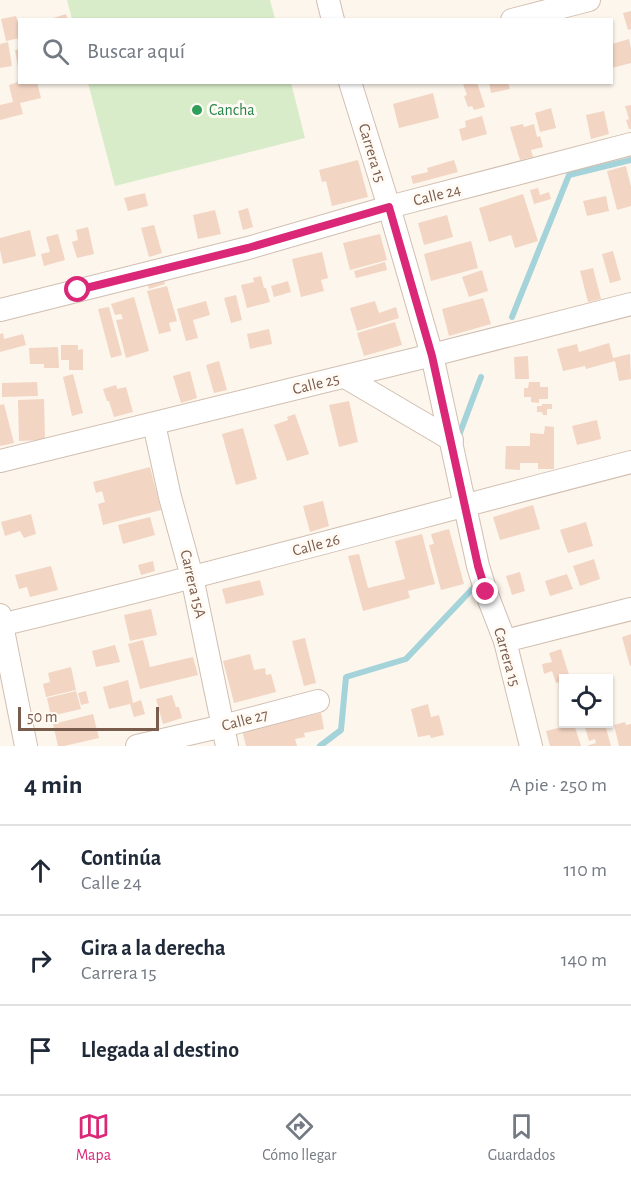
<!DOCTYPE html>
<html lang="es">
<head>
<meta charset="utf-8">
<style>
	body { margin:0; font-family:"Alegreya Sans",sans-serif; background:#f6f6f7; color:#1f2937 }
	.controls { position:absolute; right:18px; bottom:18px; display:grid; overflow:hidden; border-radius:0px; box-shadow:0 2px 4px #0004 }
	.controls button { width:54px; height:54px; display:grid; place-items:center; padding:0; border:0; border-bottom:2px solid #e0e1e3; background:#fff; color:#1f2937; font:30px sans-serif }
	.scale { position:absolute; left:18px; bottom:15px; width:141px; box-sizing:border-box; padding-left:6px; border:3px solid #7a5c4d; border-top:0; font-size:16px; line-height:21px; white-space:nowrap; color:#7a5c4d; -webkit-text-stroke:4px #fffaf3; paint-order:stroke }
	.stop { position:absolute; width:18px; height:18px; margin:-14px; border:4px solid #db2777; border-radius:50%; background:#fff }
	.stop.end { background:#db2777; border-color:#fff; box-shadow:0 2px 6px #0008 }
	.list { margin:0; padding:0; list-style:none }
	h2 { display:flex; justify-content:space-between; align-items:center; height:78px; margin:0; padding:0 24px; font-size:26px }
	h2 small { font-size:20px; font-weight:400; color:#747a83 }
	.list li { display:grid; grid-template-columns:39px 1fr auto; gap:18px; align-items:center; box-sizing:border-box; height:90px; padding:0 24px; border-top:2px solid #e0e1e3 }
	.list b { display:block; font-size:22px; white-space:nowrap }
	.list p { margin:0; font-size:20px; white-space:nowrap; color:#747a83 }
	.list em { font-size:20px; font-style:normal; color:#747a83 }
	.icon { flex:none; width:33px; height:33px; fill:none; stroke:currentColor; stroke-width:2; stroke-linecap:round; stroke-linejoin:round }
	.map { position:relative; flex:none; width:631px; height:746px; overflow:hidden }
	.search { position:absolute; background:#fff; box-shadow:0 2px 4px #0004; left:18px; right:18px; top:18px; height:66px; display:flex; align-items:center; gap:15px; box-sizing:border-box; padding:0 21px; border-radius:0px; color:#747a83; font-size:22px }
	.sheet { height:348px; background:#fff }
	nav { display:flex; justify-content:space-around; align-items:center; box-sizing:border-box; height:84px; border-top:2px solid #e0e1e3; background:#fff; font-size:16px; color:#747a83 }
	nav a { display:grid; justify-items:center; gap:3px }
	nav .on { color:#db2777 }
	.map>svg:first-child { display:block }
	.green { fill:#d8ecc9 }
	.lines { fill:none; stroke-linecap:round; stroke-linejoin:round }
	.stream { stroke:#a5d3da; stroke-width:6 }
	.building { fill:#f3d5c3 }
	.street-casing { stroke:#d1beb0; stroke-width:24 }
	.street { stroke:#fff; stroke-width:22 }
	.route { stroke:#db2777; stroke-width:8 }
	.leisure-dot { fill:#2e9e5b; stroke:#fffaf3; stroke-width:2 }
	.labels { text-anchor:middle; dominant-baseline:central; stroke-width:6; stroke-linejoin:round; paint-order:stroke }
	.leisure-label { font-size:16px; fill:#27864d; stroke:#fffaf3; text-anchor:start }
	.street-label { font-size:16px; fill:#7a5c4d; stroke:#fffaf3 }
</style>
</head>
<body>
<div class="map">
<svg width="631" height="746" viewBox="0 0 631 746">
	<rect width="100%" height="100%" fill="#fdf6ec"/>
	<g class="green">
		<polygon points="67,0 270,0 275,19 72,19"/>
		<polygon points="88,83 291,83 305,138 115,186"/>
	</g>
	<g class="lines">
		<g class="stream">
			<polyline points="512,317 569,175 631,160"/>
			<polyline points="458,438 481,377"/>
			<polyline points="320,746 341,730 346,677 406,659 477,584"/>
		</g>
	</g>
	<g class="building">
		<polygon points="631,11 631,29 628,30 623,13"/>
		<polygon points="66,14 68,20 50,20 50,19"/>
		<polygon points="16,16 20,30 20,38 6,41 1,19"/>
		<polygon points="629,39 631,49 631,63 612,68 612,44"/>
		<polygon points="8,42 12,66 0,68 0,44"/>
		<polygon points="20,49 20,67 18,67 15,50"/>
		<polygon points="18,82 37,82 41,98 20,103 23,114 0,120 0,105 13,102 9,85"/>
		<polygon points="468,82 477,82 485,107 474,110 472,106 468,107 464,96 467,95 463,84"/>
		<polygon points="489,82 508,82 510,89 491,93"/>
		<polygon points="433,93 439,118 399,128 393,104"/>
		<polygon points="631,105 631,129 629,129 626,120 629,119 625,106"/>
		<polygon points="551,108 556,128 540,132 535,113"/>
		<polygon points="604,111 609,134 591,139 586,115"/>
		<polygon points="482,116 487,134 462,141 459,129 466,127 465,121"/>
		<polygon points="523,124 524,127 534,124 537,137 540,136 543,147 531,150 533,157 520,160 510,127"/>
		<polygon points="358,160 368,197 332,206 326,181 322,182 319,170"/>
		<polygon points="454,160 458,172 413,184 411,176 428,172 427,168"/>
		<polygon points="626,166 631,187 631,206 617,210 607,171"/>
		<polygon points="538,188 540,195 549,192 551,199 534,204 530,190"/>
		<polygon points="145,193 148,206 128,211 124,198"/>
		<polygon points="523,194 538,241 515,248 511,235 489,242 479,208"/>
		<polygon points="606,196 609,211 587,216 583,201"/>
		<polygon points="248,208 253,227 243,230 238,211"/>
		<polygon points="215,210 221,234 198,239 193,215"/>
		<polygon points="447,215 453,237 424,245 418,223"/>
		<polygon points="154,225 162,253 149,257 141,228"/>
		<polygon points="88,227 94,254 77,258 72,242 78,240 76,230"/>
		<polygon points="30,230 36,256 3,264 0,250 0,238"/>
		<polygon points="58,234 65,260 44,266 41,254 50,252 46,237"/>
		<polygon points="380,234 387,260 350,270 343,243"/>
		<polygon points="471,241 478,268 431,281 424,254"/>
		<polygon points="613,251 621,280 610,283 602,254"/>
		<polygon points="322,252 328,278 321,280 324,291 301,297 292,259"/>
		<polygon points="385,262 387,270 356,278 354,271"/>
		<polygon points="593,268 601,299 588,302 580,271"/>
		<polygon points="482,270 488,291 469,297 462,277"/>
		<polygon points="261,276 264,288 266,288 270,302 247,308 241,285 254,282 253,278"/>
		<polygon points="164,279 165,284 149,289 147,283"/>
		<polygon points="288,281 291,292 274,297 271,286"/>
		<polygon points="167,286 177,321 169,323 171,331 159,334 147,291"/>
		<polygon points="236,295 242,320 231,323 224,298"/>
		<polygon points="134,297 149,351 126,358 116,320 123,319 121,314 115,315 111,304"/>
		<polygon points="483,298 491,324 449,336 442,309"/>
		<polygon points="206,301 210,315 193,320 198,338 186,341 177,309"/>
		<polygon points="375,301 379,313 396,307 399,318 357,331 350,308"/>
		<polygon points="109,307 122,355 111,358 98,309"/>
		<polygon points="395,322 402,345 364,356 357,333"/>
		<polygon points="269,329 272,344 250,349 247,334"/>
		<polygon points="3,333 4,339 23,334 26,345 0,352 0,334"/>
		<polygon points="609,343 613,358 630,354 631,379 619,381 615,361 586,369 585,366 563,371 557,349 577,344 579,352"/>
		<polygon points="61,345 78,345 78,350 83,349 83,370 69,370 69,360 61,360"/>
		<polygon points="58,347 59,368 44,368 44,364 30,364 29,348"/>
		<polygon points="528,356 529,379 515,379 514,357"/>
		<polygon points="219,361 227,390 214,393 206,365"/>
		<polygon points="190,371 197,398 181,403 173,376"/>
		<polygon points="73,374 83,413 72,416 63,377"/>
		<polygon points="37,382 38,396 2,397 2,383"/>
		<polygon points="529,382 540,382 540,387 548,387 548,399 539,399 539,403 531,402 531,397 524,397 524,388 528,388"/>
		<polygon points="116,385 117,389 126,387 133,412 114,417 109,401 107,401 103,389"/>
		<polygon points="44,399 45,440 19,441 18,400"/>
		<polygon points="349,401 358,442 339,447 329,405"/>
		<polygon points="4,404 14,443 0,446 0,405"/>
		<polygon points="542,404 552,404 552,409 547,409 547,415 543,415 542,412 537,412 537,406 542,406"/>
		<polygon points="295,414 309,454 287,461 274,425 288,420 287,417"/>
		<polygon points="597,420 601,439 577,445 572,426"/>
		<polygon points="545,426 554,427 554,469 538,469 538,463 520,463 520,470 505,469 506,446 530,446 530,433 544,434"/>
		<polygon points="243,428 257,479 236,485 222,434"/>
		<polygon points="150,467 161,510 103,525 98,504 105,502 102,491 96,493 93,482"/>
		<polygon points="323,501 329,526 310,532 303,506"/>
		<polygon points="533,505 540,529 500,540 493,517"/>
		<polygon points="31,514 36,534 24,538 20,531 5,536 1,522"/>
		<polygon points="150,517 155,535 123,544 118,525"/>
		<polygon points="586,522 593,546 568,553 560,530"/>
		<polygon points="449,529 464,584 441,590 429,545 434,544 431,534"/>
		<polygon points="422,534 435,584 408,591 410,598 363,611 348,556 359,554 368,588 405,579 395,541"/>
		<polygon points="594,559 600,579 580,586 573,566"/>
		<polygon points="153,561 155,571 141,575 138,565"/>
		<polygon points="51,566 58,590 30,597 27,587 19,589 15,575"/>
		<polygon points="520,572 525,591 512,595 506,576"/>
		<polygon points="567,574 573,589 550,596 545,581"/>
		<polygon points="260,580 264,595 226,604 222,589"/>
		<polygon points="151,609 157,635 130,641 124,615"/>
		<polygon points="631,634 631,666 630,666 622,637"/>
		<polygon points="305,638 316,683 304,686 292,641"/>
		<polygon points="143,640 150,667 193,657 198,675 140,689 128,644"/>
		<polygon points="115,645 120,662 96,667 92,651"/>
		<polygon points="561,649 570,678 564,678 564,680 556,683 552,671 544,674 542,664 552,662 549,653"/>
		<polygon points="250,654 254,670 265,668 266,675 271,674 276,692 234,703 223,661"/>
		<polygon points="71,667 76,690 46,697 43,684 50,682 48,673"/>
		<polygon points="128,680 133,703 141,700 145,714 134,717 130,704 109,709 103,687"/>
		<polygon points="76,691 81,709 51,716 47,698"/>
		<polygon points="86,691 89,703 81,705 78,693"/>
		<polygon points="172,695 176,707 179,707 182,718 163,724 156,699"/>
		<polygon points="428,704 431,717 439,715 444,735 431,738 430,735 418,737 411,709"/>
		<polygon points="321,713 324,729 304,733 305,737 295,739 297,746 246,746 242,730"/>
		<polygon points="93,714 99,738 64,746 58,746 53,724"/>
		<polygon points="564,714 564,724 574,724 581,746 550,746 546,731 562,727 559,715"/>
		<polygon points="625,722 626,725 631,724 631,746 619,746 614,725"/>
		<polygon points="584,724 605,724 611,746 586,746 596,743 595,739 589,741"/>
	</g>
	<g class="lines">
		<g class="street-casing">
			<g id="street">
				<polyline points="328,0 333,20"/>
				<polyline points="512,20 589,0"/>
				<polyline points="350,82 389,207 432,355 478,566 486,592 505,641 531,746"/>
				<polyline points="0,310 248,248 389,207 631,144"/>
				<polyline points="345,377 452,440"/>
				<polyline points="154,424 170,497 192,577 227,746"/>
				<polyline points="0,461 432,355 631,304"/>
				<polyline points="0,615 26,746"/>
				<path d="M0,625C211,575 421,516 631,462"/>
				<polyline points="505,641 631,609"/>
				<polyline points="137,746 223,726 318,701"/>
			</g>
		</g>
		<use href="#street" class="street"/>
	</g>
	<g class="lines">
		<polyline class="route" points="78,290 248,248 389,207 432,356 478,566 486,592"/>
	</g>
	<circle class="leisure-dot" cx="197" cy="110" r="6"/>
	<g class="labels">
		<g class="leisure-label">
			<text x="209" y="110">Cancha</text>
		</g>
		<g class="street-label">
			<text transform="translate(372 153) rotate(73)">Carrera 15</text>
			<text transform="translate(437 195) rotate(-14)">Calle 24</text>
			<text transform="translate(316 384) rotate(-14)">Calle 25</text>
			<text transform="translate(316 545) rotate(-15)">Calle 26</text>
			<text transform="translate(193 584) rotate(77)">Carrera 15A</text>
			<text transform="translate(507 657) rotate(74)">Carrera 15</text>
			<text transform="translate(245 720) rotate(-15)">Calle 27</text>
		</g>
	</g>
</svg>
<div class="controls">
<button><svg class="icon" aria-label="locate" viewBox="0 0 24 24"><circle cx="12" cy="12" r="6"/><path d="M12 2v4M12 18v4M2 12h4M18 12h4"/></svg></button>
</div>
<div class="scale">50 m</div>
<div class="stop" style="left:78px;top:290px"></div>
<div class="stop end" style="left:486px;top:592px"></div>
<div class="search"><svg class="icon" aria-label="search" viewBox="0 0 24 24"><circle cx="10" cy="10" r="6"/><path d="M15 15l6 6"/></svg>Buscar aquí</div>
</div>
<section class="sheet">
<h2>4 min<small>A pie · 250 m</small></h2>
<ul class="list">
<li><svg class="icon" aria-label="ahead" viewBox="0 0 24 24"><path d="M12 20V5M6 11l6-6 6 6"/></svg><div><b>Continúa</b><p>Calle 24</p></div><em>110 m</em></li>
<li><svg class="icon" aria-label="right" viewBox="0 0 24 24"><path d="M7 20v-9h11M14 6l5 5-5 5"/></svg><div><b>Gira a la derecha</b><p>Carrera 15</p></div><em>140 m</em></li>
<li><svg class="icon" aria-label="arrive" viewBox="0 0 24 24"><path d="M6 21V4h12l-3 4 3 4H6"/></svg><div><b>Llegada al destino</b></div></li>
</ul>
</section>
<nav>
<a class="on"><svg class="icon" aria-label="map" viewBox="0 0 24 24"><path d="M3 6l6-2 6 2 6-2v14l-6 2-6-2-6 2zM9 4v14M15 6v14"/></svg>Mapa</a>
<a><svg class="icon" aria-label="directions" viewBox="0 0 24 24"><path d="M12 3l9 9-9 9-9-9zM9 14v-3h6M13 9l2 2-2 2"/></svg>Cómo llegar</a>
<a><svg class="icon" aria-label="saved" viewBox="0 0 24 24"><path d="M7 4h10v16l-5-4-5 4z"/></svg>Guardados</a>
</nav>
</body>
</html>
